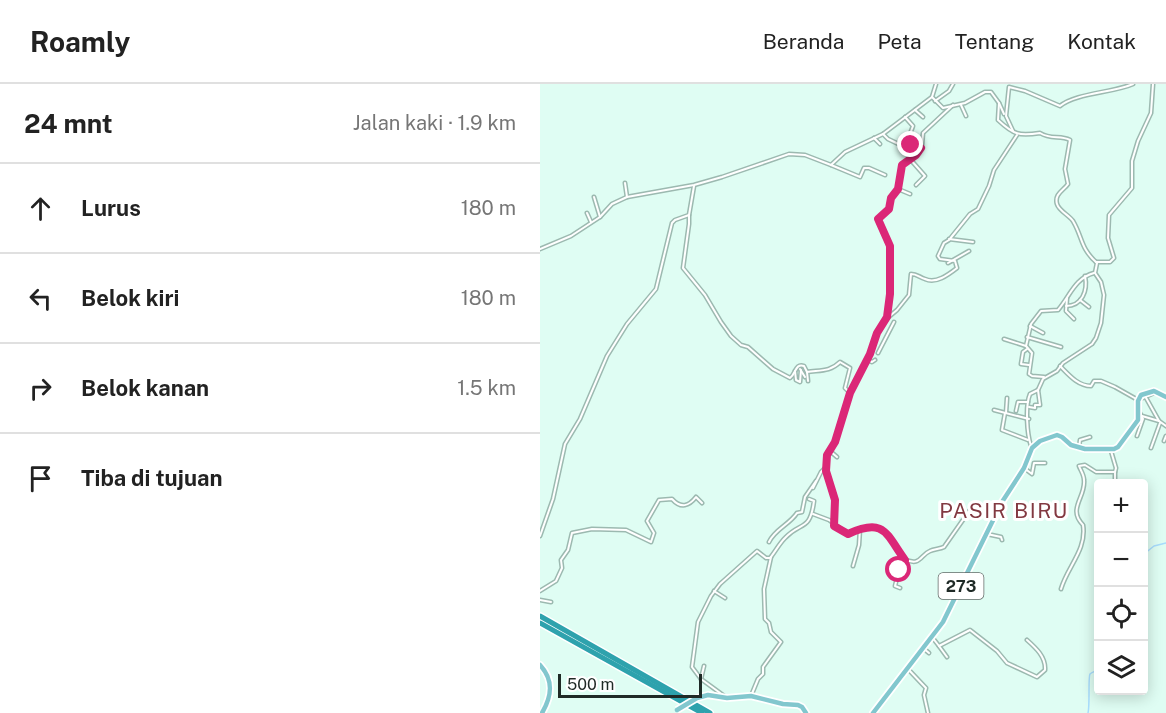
<!DOCTYPE html>
<html lang="id">
<head>
<meta charset="utf-8">
<style>
	body { margin:0; font-family:"Public Sans",sans-serif; background:#f6f6f6; color:#222 }
	.controls { position:absolute; right:18px; bottom:18px; display:grid; overflow:hidden; border-radius:6px; box-shadow:0 3px 15px #0003 }
	.controls button { width:54px; height:54px; display:grid; place-items:center; padding:0; border:0; border-bottom:2px solid #e0e0e0; background:#fff; color:#222; font:30px sans-serif }
	.scale { position:absolute; left:18px; bottom:15px; width:144px; box-sizing:border-box; padding-left:6px; border:3px solid #1f2a26; border-top:0; font-size:16px; line-height:21px; white-space:nowrap; color:#1f2a26; -webkit-text-stroke:4px #fff; paint-order:stroke }
	.stop { position:absolute; width:18px; height:18px; margin:-14px; border:4px solid #db2777; border-radius:50%; background:#fff }
	.stop.end { background:#db2777; border-color:#fff; box-shadow:0 2px 6px #0008 }
	.list { margin:0; padding:0; list-style:none }
	h2 { display:flex; justify-content:space-between; align-items:center; height:78px; margin:0; padding:0 24px; font-size:26px }
	h2 small { font-size:20px; font-weight:400; color:#767676 }
	.list li { display:grid; grid-template-columns:39px 1fr auto; gap:18px; align-items:center; box-sizing:border-box; height:90px; padding:0 24px; border-top:2px solid #e0e0e0 }
	.list b { display:block; font-size:22px; white-space:nowrap }
	.list em { font-size:20px; font-style:normal; color:#767676 }
	.icon { flex:none; width:33px; height:33px; fill:none; stroke:currentColor; stroke-width:2; stroke-linecap:round; stroke-linejoin:round }
	.map { position:relative; flex:none; width:626px; height:629px; overflow:hidden }
	header { display:flex; align-items:center; gap:36px; box-sizing:border-box; height:84px; padding:0 30px; background:#fff; border-bottom:2px solid #e0e0e0 }
	header strong { font-size:28px }
	nav { display:flex; gap:33px; margin-inline-start:auto; font-size:21px }
	main { display:flex }
	aside { flex:1; background:#fff }
	.map>svg:first-child { display:block }
	.lines { fill:none; stroke-linecap:round; stroke-linejoin:round }
	.stream { stroke:#a7dcfc; stroke-width:1.5 }
	.minor-casing { stroke:#9cb9b0; stroke-width:5 }
	.primary-casing { stroke:#fff; stroke-width:8 }
	.motorway-casing { stroke:#fff; stroke-width:8 }
	.minor { stroke:#fff; stroke-width:2 }
	.primary { stroke:#82c7ce; stroke-width:4.5 }
	.motorway { stroke:#2ea2ad; stroke-width:5 }
	.primary-bridge-casing { stroke:#fff; stroke-width:8; stroke-linecap:butt }
	.primary-bridge { stroke:#82c7ce; stroke-width:4.5 }
	.route { stroke:#db2777; stroke-width:8 }
	.labels { text-anchor:middle; dominant-baseline:central; stroke-width:6; stroke-linejoin:round; paint-order:stroke }
	.shield { fill:#fff; stroke:#626a67; stroke-width:1.5 }
	.shield-label { font-size:16px; font-weight:bold; fill:#1f2a26 }
	.quarter-label { font-size:21px; letter-spacing:1.5px; fill:#823941; stroke:#fff }
</style>
</head>
<body>
<header>
<strong>Roamly</strong>
<nav><a>Beranda</a><a>Peta</a><a>Tentang</a><a>Kontak</a></nav>
</header>
<main>
<aside>
<h2>24 mnt<small>Jalan kaki · 1.9 km</small></h2>
<ul class="list">
<li><svg class="icon" aria-label="ahead" viewBox="0 0 24 24"><path d="M12 20V5M6 11l6-6 6 6"/></svg><div><b>Lurus</b></div><em>180 m</em></li>
<li><svg class="icon" aria-label="left" viewBox="0 0 24 24"><path d="M17 20v-9H6M10 6l-5 5 5 5"/></svg><div><b>Belok kiri</b></div><em>180 m</em></li>
<li><svg class="icon" aria-label="right" viewBox="0 0 24 24"><path d="M7 20v-9h11M14 6l5 5-5 5"/></svg><div><b>Belok kanan</b></div><em>1.5 km</em></li>
<li><svg class="icon" aria-label="arrive" viewBox="0 0 24 24"><path d="M6 21V4h12l-3 4 3 4H6"/></svg><div><b>Tiba di tujuan</b></div></li>
</ul>
</aside>
<div class="map">
<svg width="626" height="629" viewBox="0 0 626 629">
	<rect width="100%" height="100%" fill="#dffdf3"/>
	<g class="lines">
		<g class="stream">
			<polyline points="604,470 614,462 626,459"/>
			<path d="M548,629C550,622 548,593 550,590C551,589 557,586 558,586"/>
		</g>
		<g class="minor-casing">
			<g id="minor">
				<path d="M392,13L403,24L425,19L445,8H451L459,19L458,36C474,51 479,52 500,49C511,56 520,51 530,56L525,85L528,100C524,106 514,110 517,120C519,127 529,131 533,137C543,154 540,164 557,179L555,189L561,198L564,211L561,239L556,254L552,260L523,279L517,287L503,295L498,306L490,310C485,322 487,350 491,362"/>
				<polyline points="395,17 409,7 413,0"/>
				<polyline points="459,19 464,30"/>
				<polyline points="421,21 426,32"/>
				<polyline points="375,26 383,33"/>
				<polyline points="365,33 373,42 370,50"/>
				<path d="M473,47L466,32L469,3L485,7L520,22C536,9 572,9 593,0"/>
				<polyline points="343,50 348,55 367,64 371,61 381,64"/>
				<polyline points="334,54 340,60"/>
				<polyline points="370,75 385,92 376,101"/>
				<polyline points="291,81 320,93 324,84 329,84 345,91"/>
				<polyline points="85,99 87,113"/>
				<polyline points="358,105 370,110"/>
				<polyline points="54,113 60,133"/>
				<polyline points="47,129 51,138"/>
				<path d="M149,131V140L143,184L165,211L181,238L191,252L201,261L208,263L233,285L250,294C256,290 255,279 264,282L267,288C280,286 290,288 300,278L310,284L305,304L309,308"/>
				<polyline points="409,155 433,158"/>
				<polyline points="0,165 31,152 60,133 72,120 87,113 154,101 182,93 249,70 265,71 291,81 305,68 343,50 392,13 396,0"/>
				<polyline points="556,178 570,178 574,174 568,154 569,131 592,104 592,77 598,57 611,29 613,0"/>
				<polyline points="408,179 429,167"/>
				<polyline points="527,214 526,227 534,235"/>
				<polyline points="540,216 549,223"/>
				<path d="M526,222C542,222 548,207 545,192"/>
				<polyline points="347,233 350,210 349,161 338,135 349,125 351,114 358,105 362,81 379,69 382,61 383,49 413,21"/>
				<polyline points="490,242 503,249"/>
				<polyline points="487,253 521,263"/>
				<polyline points="464,255 486,262"/>
				<polyline points="487,265 483,268 481,280 489,281"/>
				<polyline points="338,269 354,238"/>
				<polyline points="328,276 332,278 335,276"/>
				<path d="M520,282C529,291 538,302 551,302L554,297H561L575,303L598,316L614,309"/>
				<polyline points="260,285 265,293"/>
				<polyline points="255,287 256,296 260,298 261,286"/>
				<polyline points="267,288 268,297"/>
				<path d="M504,293L492,292L489,290L492,269L486,262L491,240L501,227L518,226C530,212 535,194 554,189"/>
				<polyline points="605,312 619,337"/>
				<polyline points="489,323 495,324 495,321 500,321 498,306"/>
				<polyline points="454,326 489,335"/>
				<polyline points="476,327 478,318 488,318"/>
				<polyline points="465,329 462,346 488,356"/>
				<polyline points="466,329 467,314"/>
				<polyline points="602,332 619,337 626,342"/>
				<polyline points="597,352 603,335 599,327"/>
				<polyline points="624,357 626,352"/>
				<polyline points="539,364 540,356 550,353"/>
				<polyline points="611,364 620,339"/>
				<polyline points="290,367 297,373"/>
				<polyline points="484,384 492,390 494,379 505,379"/>
				<polyline points="575,388 575,400"/>
				<polyline points="273,404 281,388 285,384"/>
				<path d="M273,430L289,436L308,450C342,436 347,448 364,475C381,483 380,471 390,467C394,465 400,465 404,463L432,423L434,422L454,432"/>
				<path d="M294,442L295,416L286,387L287,371L295,358L310,309L330,270L338,247L345,236L357,226L369,211L371,190C377,190 379,193 385,195C396,200 408,191 417,184L415,177L400,175L398,172L404,159L409,156L430,130L438,125L449,102L454,86L477,51"/>
				<polyline points="447,450 461,453 462,456"/>
				<polyline points="0,452 13,415 25,360 40,335 67,272 87,240 116,205 132,139 135,136 149,131 154,102"/>
				<path d="M229,458C235,445 249,441 257,429L262,428L265,413L276,397"/>
				<polyline points="313,482 319,461 320,445"/>
				<polyline points="360,504 355,502 359,486 365,476"/>
				<path d="M521,505C527,483 547,466 543,441C527,425 546,413 544,396C544,391 541,387 539,382L545,381L556,388H575L576,384L571,367"/>
				<path d="M0,507L16,497L22,484L21,476L28,466L32,449L52,445L86,446L111,458L114,449L107,437L119,416L132,415C141,425 149,422 156,413L162,419"/>
				<polyline points="174,507 185,514"/>
				<polyline points="0,516 11,518"/>
				<path d="M392,553L399,562L430,546L457,567L467,579L497,593L505,586C506,573 496,564 487,556"/>
				<polyline points="399,562 407,573"/>
				<polyline points="383,564 389,569"/>
				<polyline points="367,584 386,604 384,611 388,629"/>
				<polyline points="161,595 164,582"/>
				<polyline points="211,612 218,595 223,590 223,583 241,558 231,548 229,539 225,535 224,505 231,473"/>
				<path d="M187,614L161,595L152,583L158,538L171,512L180,500L217,467L226,474H230C235,468 239,460 245,454C261,437 270,448 274,417L269,415"/>
			</g>
		</g>
		<g class="primary-casing">
			<g id="primary">
				<path d="M0,581C14,596 12,612 2,629"/>
				<polyline points="157,614 168,611 187,614 211,612 243,620 258,621 262,623 266,629"/>
				<polyline points="333,629 403,538 462,418 484,384 492,364 500,357 517,351 522,353 531,361 545,365 574,365 578,363 598,336 598,317 601,311 614,307 626,313"/>
			</g>
		</g>
		<g class="motorway-casing">
			<g id="motorway">
				<polyline points="0,532 170,629"/>
				<polyline points="0,539 162,629"/>
			</g>
		</g>
		<use href="#minor" class="minor"/>
		<use href="#primary" class="primary"/>
		<use href="#motorway" class="motorway"/>
		<g class="primary-bridge-casing">
			<polyline id="primary-bridge" points="137,626 157,614"/>
		</g>
		<use href="#primary-bridge" class="primary-bridge"/>
	</g>
	<g class="lines">
		<path class="route" d="M359,486L365,476C346,450 345,433 308,450L294,442L295,416L286,387L287,371L295,358L310,309L330,270L337,249L347,233L350,210V162L338,135L349,125L351,114L358,105L362,81L376,71L381,64L371,61"/>
	</g>
	<g class="labels">
		<rect class="shield" x="398.5" y="489" width="45" height="26" rx="4.5"/>
		<g class="shield-label">
			<text x="421" y="502">273</text>
		</g>
		<g class="quarter-label">
			<text x="464" y="426">PASIR BIRU</text>
		</g>
	</g>
</svg>
<div class="controls">
<button>+</button>
<button>−</button>
<button><svg class="icon" aria-label="locate" viewBox="0 0 24 24"><circle cx="12" cy="12" r="6"/><path d="M12 2v4M12 18v4M2 12h4M18 12h4"/></svg></button>
<button><svg class="icon" aria-label="layers" viewBox="0 0 24 24"><path d="M12 4l9 5-9 5-9-5zM3 14l9 5 9-5"/></svg></button>
</div>
<div class="scale">500 m</div>
<div class="stop" style="left:359px;top:486px"></div>
<div class="stop end" style="left:371px;top:61px"></div>
</div>
</main>
</body>
</html>
